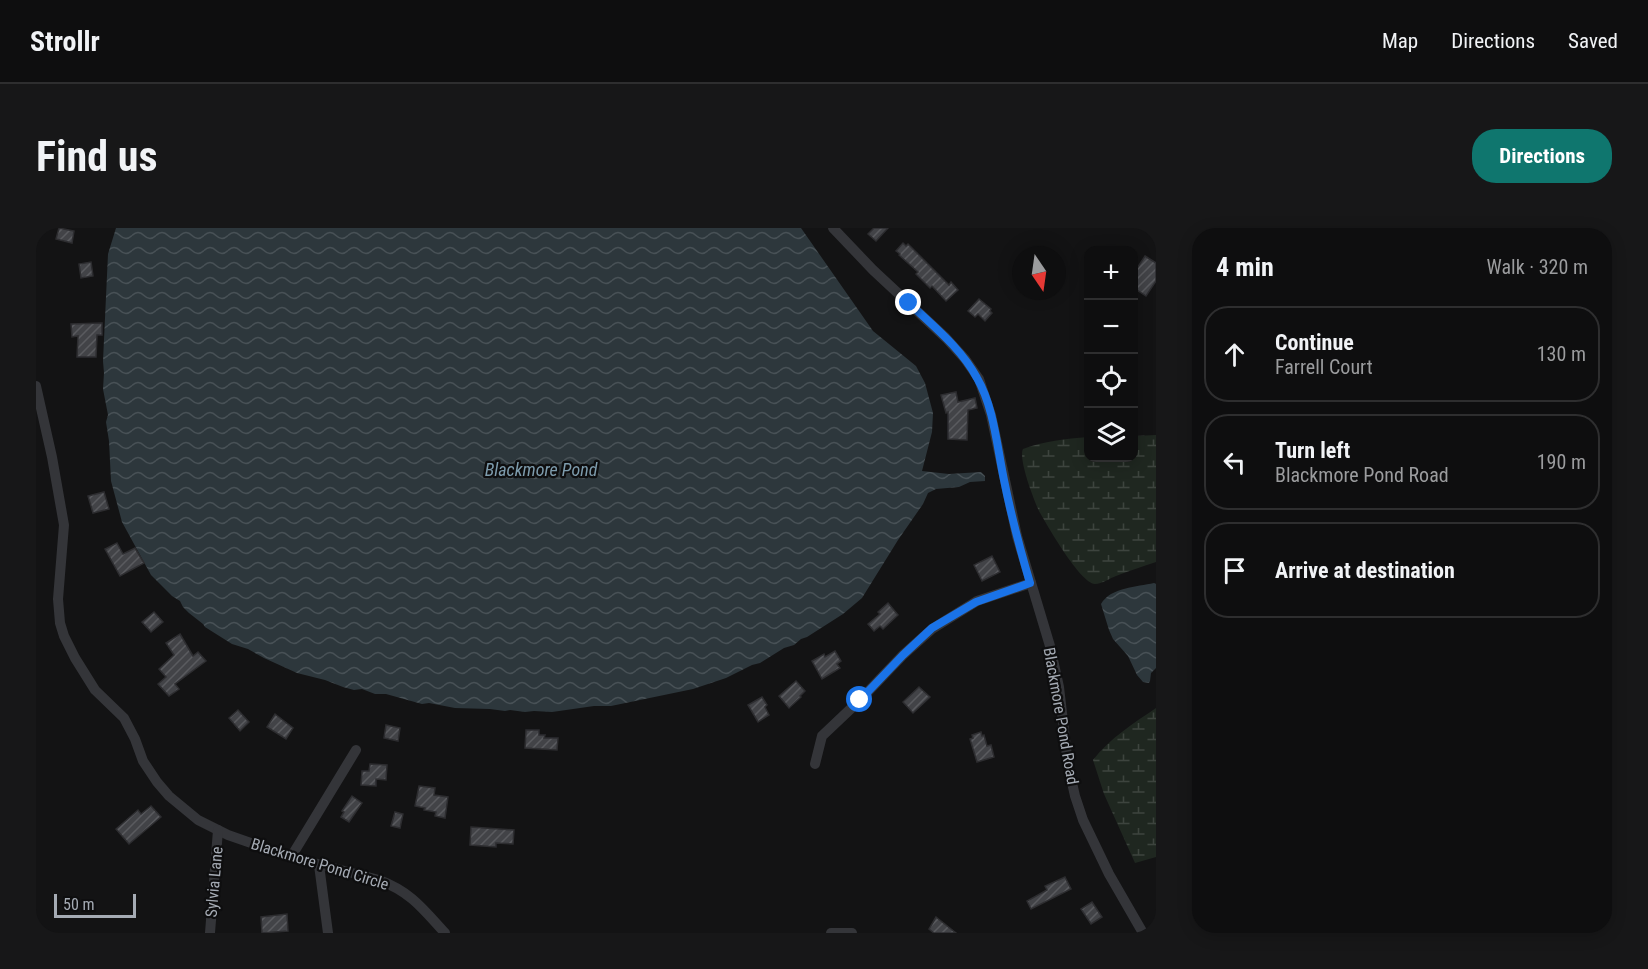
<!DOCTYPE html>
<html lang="en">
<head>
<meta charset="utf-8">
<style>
	body { margin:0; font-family:"Roboto Condensed",sans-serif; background:#171718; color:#f1f3f6 }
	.controls { position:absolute; right:18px; top:18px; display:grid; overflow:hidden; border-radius:12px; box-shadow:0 3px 15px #0003 }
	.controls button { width:54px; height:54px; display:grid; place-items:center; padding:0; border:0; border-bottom:2px solid #2e2e2f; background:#0e0e0f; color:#f1f3f6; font:30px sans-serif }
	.compass { position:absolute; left:976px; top:18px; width:54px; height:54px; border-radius:50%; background:#0e0e0f; box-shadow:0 3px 15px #0003; rotate:167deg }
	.scale { position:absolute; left:18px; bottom:15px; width:82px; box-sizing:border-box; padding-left:6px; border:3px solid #a5abb4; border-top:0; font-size:16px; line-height:21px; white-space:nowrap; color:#a5abb4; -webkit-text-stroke:4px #0e0e0f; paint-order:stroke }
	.stop { position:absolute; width:18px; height:18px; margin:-14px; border:4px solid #1a73e8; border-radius:50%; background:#fff }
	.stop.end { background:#1a73e8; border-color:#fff; box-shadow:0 2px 6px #0008 }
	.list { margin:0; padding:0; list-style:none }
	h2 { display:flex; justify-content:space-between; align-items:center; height:78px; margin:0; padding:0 24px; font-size:26px }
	h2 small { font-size:20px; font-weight:400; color:#9b9c9e }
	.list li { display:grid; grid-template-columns:39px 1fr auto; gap:18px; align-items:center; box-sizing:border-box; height:96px; margin:0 12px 12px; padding:0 12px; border:2px solid #2e2e2f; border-radius:24px }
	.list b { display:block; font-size:22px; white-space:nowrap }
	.list p { margin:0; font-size:20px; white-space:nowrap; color:#9b9c9e }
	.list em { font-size:20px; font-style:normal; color:#9b9c9e }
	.icon { flex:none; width:33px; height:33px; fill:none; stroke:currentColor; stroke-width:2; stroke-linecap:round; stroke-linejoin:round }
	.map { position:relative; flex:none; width:1120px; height:705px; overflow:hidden; border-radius:24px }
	header { display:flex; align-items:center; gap:36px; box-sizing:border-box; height:84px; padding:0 30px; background:#0e0e0f; border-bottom:2px solid #2e2e2f }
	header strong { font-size:28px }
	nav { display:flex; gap:33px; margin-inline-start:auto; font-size:21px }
	.intro { display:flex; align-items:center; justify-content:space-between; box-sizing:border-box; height:144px; padding:0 36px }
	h1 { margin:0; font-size:42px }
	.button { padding:15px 27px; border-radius:24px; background:#0f766e; color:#fff; font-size:21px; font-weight:700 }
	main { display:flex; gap:36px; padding:0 36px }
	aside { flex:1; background:#0e0e0f; border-radius:24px; box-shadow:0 3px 15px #0003 }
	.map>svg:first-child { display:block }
	.wetland { fill:url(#wetland-marsh) }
	.water { fill:url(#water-waves) }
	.building { fill:url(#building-hatch); stroke:#2d2d30; stroke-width:1.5 }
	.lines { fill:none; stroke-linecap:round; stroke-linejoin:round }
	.street { stroke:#343539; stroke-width:10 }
	.route { stroke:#1a73e8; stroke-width:8 }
	.labels { text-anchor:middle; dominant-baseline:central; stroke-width:4.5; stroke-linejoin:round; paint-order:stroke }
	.street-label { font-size:16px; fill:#a5abb4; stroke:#0e0e0f }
	.water-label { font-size:18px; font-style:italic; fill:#7e9cad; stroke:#0e0e0f }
</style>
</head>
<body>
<header>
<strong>Strollr</strong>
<nav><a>Map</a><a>Directions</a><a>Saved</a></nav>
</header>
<div class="intro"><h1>Find us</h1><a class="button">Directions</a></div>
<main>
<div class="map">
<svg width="1120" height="705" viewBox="0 0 1120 705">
	<defs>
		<pattern id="wetland-marsh" width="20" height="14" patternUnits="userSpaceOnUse" patternTransform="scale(1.5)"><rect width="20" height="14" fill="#1f2720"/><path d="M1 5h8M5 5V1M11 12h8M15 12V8" fill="none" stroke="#3d443e"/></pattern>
		<pattern id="water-waves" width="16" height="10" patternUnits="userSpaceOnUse" patternTransform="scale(1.5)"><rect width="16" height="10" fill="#2d373c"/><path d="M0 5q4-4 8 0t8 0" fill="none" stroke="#485156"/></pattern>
		<pattern id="building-hatch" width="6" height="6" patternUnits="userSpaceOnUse" patternTransform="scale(1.5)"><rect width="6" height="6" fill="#424347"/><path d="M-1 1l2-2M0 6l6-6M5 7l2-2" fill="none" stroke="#5a5b5f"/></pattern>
	</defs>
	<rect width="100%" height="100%" fill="#131314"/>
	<g class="wetland">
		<path d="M1120,207V334C1107,338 1093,343 1080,348C1074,350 1066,356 1059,356C1044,355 1011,297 1003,283C998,272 982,231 987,221C1008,213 1030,211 1052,209V230H1098V208Z"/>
		<path d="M1120,480V629L1099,635L1068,566L1057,532C1074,510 1098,495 1120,480Z"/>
	</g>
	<g class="water">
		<polygon points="80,0 765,0 837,103 880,138 889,155 897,185 896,204 886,243 913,246 945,244 949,248 949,253 934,254 923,259 900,261 892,265 887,276 862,312 826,370 807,386 771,409 765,411 758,417 748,420 724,435 716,437 690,450 657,461 575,478 558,478 516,484 498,483 489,484 474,482 469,483 454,481 419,480 393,475 386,476 350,466 339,466 326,461 318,462 307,459 289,452 261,445 228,430 212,421 196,416 169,399 167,396 153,385 147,379 144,373 136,368 115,347 86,294 75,253 73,213 70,194 72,187 67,161 68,145 67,133 72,26"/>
		<path d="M1118,355L1120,356V440L1115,445L1114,453L1113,455L1107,454L1101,447L1092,428L1077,411L1073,402L1065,376C1075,359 1101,359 1118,355Z"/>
	</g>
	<g class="building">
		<polygon points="23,0 38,3 36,15 20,11"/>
		<polygon points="838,0 852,0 840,13 832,6"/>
		<polygon points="867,15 870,18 872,16 913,57 915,54 922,62 910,73 896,58 894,60 880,46 882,44 863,27 864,26 860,23"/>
		<polygon points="1109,28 1120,35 1120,53 1110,68 1098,60 1098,45"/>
		<polygon points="55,34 57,48 45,50 43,36"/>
		<polygon points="943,71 955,81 954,83 956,85 949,93 942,86 939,89 932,83"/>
		<polygon points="66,95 66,107 61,107 60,129 41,129 42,108 36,109 35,96"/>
		<polygon points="920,164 922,174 939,170 941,180 932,182 931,212 912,211 912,184 910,185 905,167"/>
		<polygon points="68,264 73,281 57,285 52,268"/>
		<polygon points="81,315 87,326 99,320 108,335 84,348 69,321"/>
		<polygon points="956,328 964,344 946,353 938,337"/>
		<polygon points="852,375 862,387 847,401 844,398 838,403 832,396 844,386 842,384"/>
		<polygon points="118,384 127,394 115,404 106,394"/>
		<polygon points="144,406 157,428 162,424 170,433 139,456 143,461 133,468 122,456 130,449 123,441 138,427 130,415"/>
		<polygon points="799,423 805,433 801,436 804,440 786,451 776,433 788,426 789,429"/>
		<polygon points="760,453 769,463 764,468 765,469 753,480 743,468"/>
		<polygon points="883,459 894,469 877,485 867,474"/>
		<polygon points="726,469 731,477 729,479 733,487 722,494 712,477"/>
		<polygon points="202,482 213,494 204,503 193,490"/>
		<polygon points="239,486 257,500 250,511 231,499"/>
		<polygon points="350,497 364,500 362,513 348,510"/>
		<polygon points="490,502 503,502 503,507 509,507 508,510 522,510 521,522 489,520"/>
		<polygon points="945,504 946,508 948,507 951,518 955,517 958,529 941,534 934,511 937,510 936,507"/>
		<polygon points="334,536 351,537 350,552 340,551 340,558 325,557 326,543 333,543"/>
		<polygon points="383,558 399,560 398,567 412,569 409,590 399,588 400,584 388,582 389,580 379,578"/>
		<polygon points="316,568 326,575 313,594 305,589 308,584 306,583"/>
		<polygon points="115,578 125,589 93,616 80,601 102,582 105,586"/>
		<polygon points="359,584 367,586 364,600 355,598"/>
		<polygon points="435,599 478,602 477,616 460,615 460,619 434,617"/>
		<polygon points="1029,649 1035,661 995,681 991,673 1011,662 1009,658"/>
		<polygon points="1056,674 1066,689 1055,696 1045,681"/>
		<polygon points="251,686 252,703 226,705 225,689"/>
		<polygon points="900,689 920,705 898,705 893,701"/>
	</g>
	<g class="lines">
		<g class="street">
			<polyline points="797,0 837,42 910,110 929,131 943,151 955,187 981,308 1014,418 1023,459 1032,537 1039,568 1047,592 1073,646 1107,705"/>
			<path d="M0,158L16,229L28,297L22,371L24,395L28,408L39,430L59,462L88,490L99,511L107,533L121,554L133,568L162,592L192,607L255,629L343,652C375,664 387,681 409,705"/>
			<polyline points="779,536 786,508 824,472 867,427 896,401 941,373 995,355"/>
			<polyline points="255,629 320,522"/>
			<polyline points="283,637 292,705"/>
			<polyline points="174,705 182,602"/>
			<polyline points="795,705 816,705"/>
		</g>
	</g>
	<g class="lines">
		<path class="route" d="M824,472L867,427L896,400L940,374L994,355C984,321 975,287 968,252C961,219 958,179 941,150C925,120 897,98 873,75"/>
	</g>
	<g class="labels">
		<g class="street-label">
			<text transform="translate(1025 488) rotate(80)">Blackmore Pond Road</text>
			<text transform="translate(284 636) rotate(17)">Blackmore Pond Circle</text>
			<text transform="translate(178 654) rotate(-85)">Sylvia Lane</text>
		</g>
		<g class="water-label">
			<text x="505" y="241">Blackmore Pond</text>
		</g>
	</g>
</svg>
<div class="controls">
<button>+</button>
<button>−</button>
<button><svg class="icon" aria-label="locate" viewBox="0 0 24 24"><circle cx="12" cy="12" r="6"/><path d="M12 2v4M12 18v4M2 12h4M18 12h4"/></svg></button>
<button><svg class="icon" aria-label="layers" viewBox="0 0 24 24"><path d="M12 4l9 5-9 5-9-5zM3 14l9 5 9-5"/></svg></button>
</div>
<svg class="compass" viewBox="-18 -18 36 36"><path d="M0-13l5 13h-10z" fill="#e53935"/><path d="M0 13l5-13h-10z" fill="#9b9c9e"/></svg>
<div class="scale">50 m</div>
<div class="stop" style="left:824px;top:472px"></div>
<div class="stop end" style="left:873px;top:75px"></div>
</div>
<aside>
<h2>4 min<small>Walk · 320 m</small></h2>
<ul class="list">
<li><svg class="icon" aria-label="ahead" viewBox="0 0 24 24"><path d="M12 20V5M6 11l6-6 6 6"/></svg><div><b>Continue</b><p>Farrell Court</p></div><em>130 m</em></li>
<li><svg class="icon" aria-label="left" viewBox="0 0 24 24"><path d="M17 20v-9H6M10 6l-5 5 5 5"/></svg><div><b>Turn left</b><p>Blackmore Pond Road</p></div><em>190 m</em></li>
<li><svg class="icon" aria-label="arrive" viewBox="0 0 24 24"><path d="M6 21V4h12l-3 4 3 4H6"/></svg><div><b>Arrive at destination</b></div></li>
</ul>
</aside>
</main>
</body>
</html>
